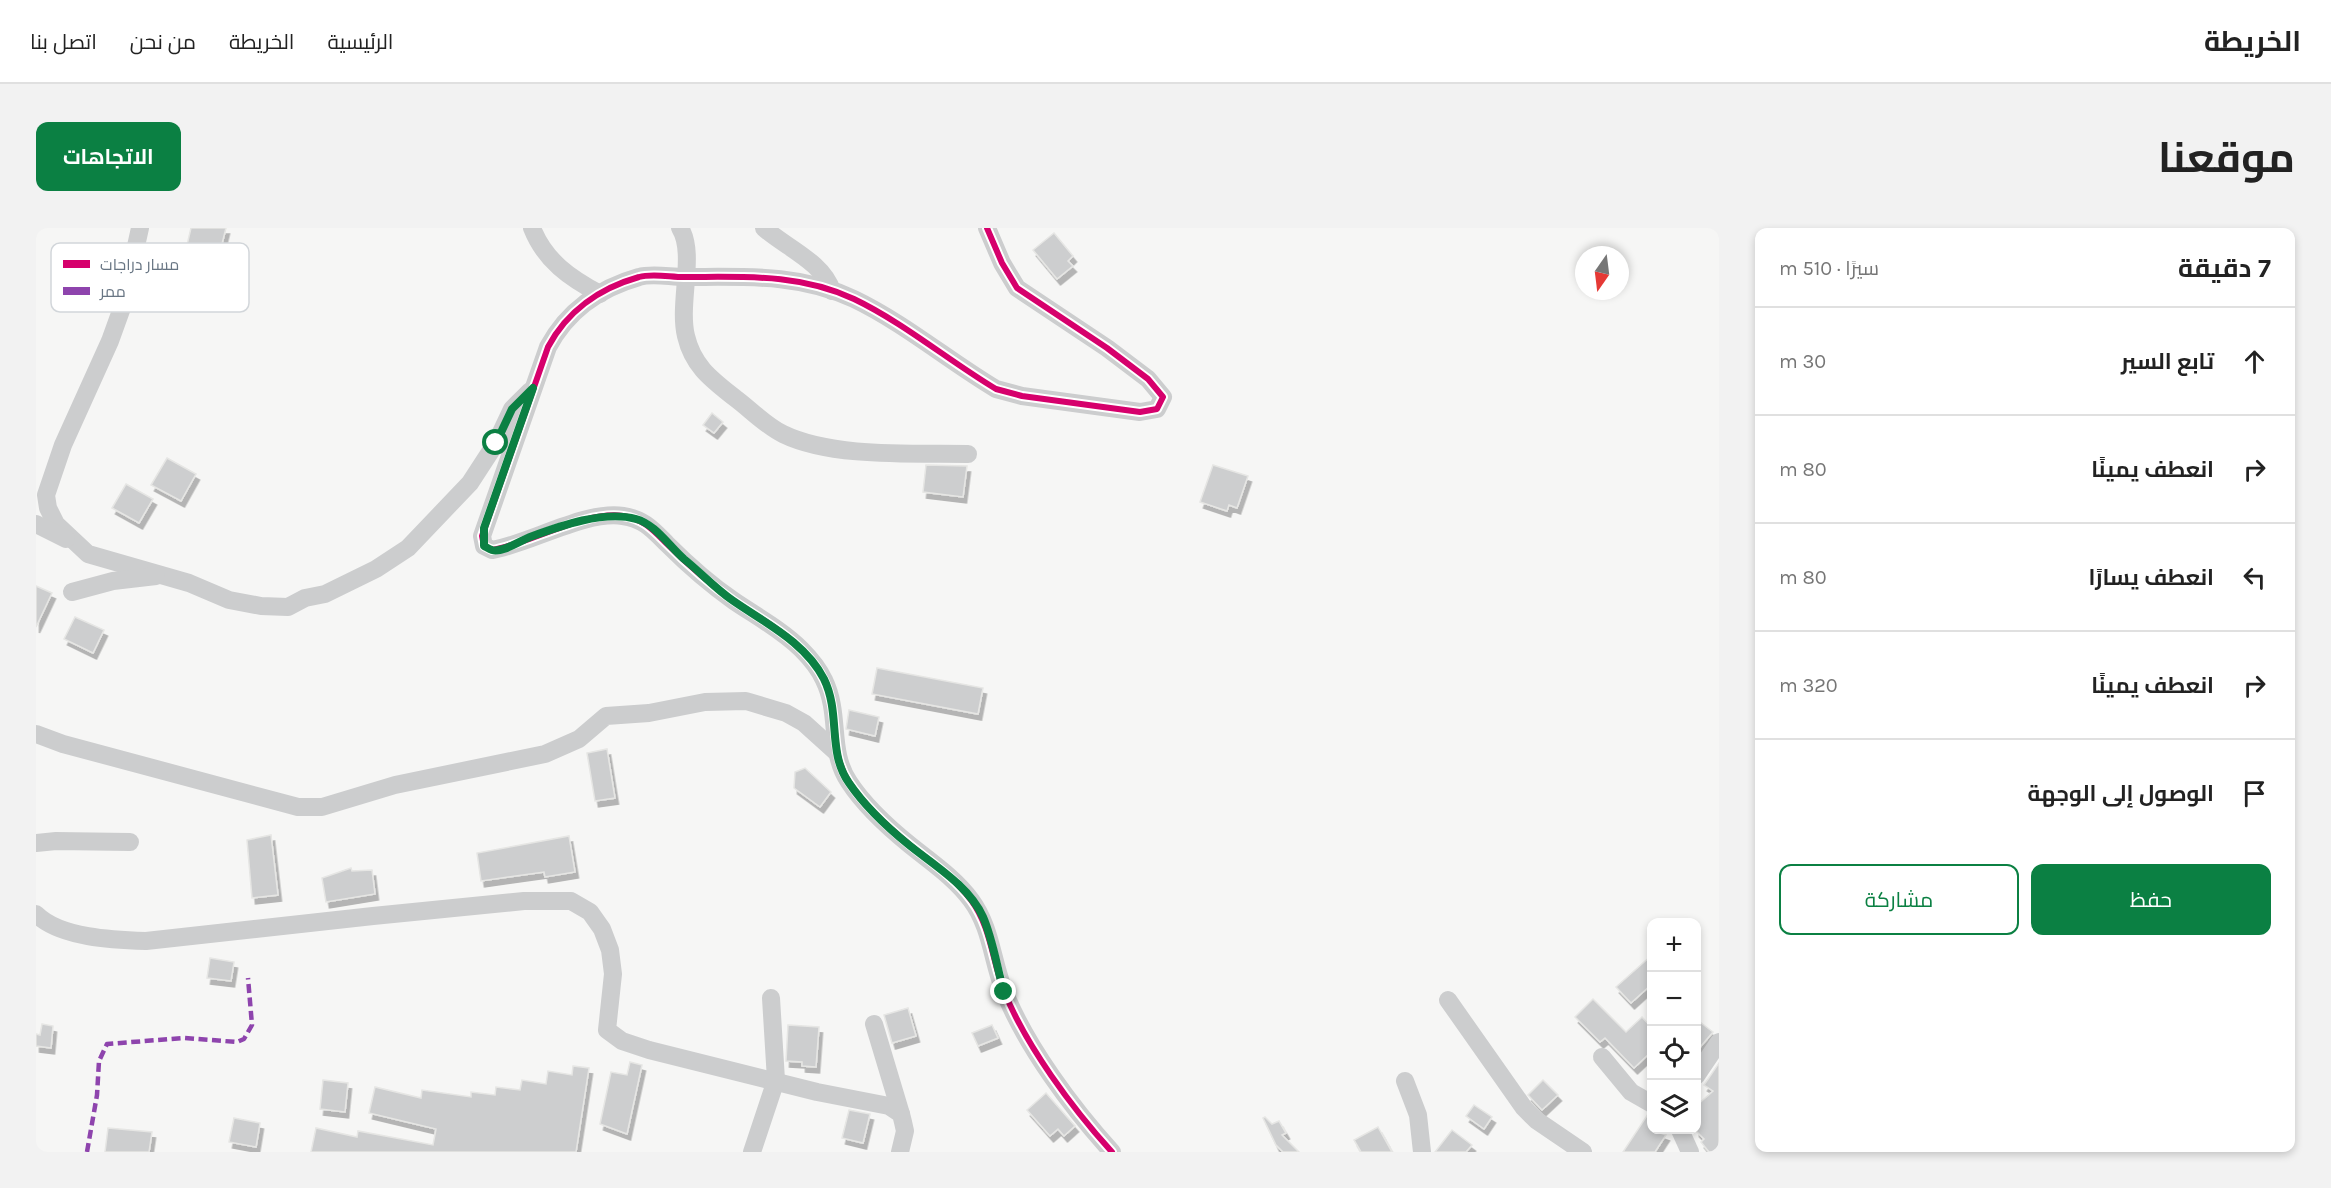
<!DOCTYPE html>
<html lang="ar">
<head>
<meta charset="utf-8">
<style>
	body { margin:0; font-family:Karla,Cairo,sans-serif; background:#f2f2f2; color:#222; direction:rtl }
	.controls { position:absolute; right:18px; bottom:18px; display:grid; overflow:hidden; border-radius:12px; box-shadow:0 3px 9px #0003 }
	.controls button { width:54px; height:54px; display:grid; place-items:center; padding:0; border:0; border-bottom:2px solid #e0e0e0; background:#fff; color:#222; font:30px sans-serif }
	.compass { position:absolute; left:1539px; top:18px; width:54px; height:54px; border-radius:50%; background:#fff; box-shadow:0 3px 9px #0003; rotate:194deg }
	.stop { position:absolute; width:18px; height:18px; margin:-14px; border:4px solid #0b8043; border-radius:50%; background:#fff }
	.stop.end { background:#0b8043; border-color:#fff; box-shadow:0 2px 6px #0008 }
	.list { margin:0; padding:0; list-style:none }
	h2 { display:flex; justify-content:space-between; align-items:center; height:78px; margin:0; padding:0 24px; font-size:26px }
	h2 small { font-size:20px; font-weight:400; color:#767676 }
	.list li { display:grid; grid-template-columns:39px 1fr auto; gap:18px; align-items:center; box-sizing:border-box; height:108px; padding:0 24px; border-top:2px solid #e0e0e0 }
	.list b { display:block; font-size:22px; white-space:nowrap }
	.list em { font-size:20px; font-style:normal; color:#767676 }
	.actions { display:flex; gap:12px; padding:18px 24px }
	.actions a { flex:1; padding:14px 0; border:2px solid #0b8043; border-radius:12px; text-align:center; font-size:21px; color:#0b8043 }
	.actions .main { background:#0b8043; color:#fff }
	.icon { flex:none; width:33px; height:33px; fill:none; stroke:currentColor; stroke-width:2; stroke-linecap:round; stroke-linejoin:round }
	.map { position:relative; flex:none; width:1683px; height:924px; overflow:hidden; direction:ltr; border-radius:12px }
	header { display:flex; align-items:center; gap:36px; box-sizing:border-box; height:84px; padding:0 30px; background:#fff; border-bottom:2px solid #e0e0e0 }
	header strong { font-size:28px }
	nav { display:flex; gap:33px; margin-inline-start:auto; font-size:21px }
	.intro { display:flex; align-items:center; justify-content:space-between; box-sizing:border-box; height:144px; padding:0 36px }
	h1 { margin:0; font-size:42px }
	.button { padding:15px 27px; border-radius:12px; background:#0b8043; color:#fff; font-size:21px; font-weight:700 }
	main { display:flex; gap:36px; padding:0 36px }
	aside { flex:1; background:#fff; border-radius:12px; box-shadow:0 3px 9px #0003 }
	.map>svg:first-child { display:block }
	.building { fill:#cdcecf; stroke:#e6e6e4; stroke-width:1.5; filter:url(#shadow) }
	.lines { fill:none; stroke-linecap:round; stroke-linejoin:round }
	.minor { stroke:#cccdce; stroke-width:18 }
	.quiet { stroke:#8e44ad; stroke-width:4.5; stroke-dasharray:9 4.5; stroke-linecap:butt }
	.cycleway-casing { stroke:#fff; stroke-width:10 }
	.cycleway { stroke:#d6006c; stroke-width:6 }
	.route { stroke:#0b8043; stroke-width:8 }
	.key { fill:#fff; stroke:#d2d6da; stroke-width:1.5 }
	.key-label { font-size:16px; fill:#687583 }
</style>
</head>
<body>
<header>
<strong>الخريطة</strong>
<nav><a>الرئيسية</a><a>الخريطة</a><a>من نحن</a><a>اتصل بنا</a></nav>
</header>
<div class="intro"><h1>موقعنا</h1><a class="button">الاتجاهات</a></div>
<main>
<aside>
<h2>7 دقيقة<small>سيرًا · 510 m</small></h2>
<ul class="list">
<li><svg class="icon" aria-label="ahead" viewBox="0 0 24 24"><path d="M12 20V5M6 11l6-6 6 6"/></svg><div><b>تابع السير</b></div><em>30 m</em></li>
<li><svg class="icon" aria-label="right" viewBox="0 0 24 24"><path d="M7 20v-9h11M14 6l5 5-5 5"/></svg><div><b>انعطف يمينًا</b></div><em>80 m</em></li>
<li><svg class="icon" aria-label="left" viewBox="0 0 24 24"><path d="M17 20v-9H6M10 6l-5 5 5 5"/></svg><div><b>انعطف يسارًا</b></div><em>80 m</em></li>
<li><svg class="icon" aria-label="right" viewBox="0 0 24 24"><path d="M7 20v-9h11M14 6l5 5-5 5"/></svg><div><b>انعطف يمينًا</b></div><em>320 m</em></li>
<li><svg class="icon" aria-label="arrive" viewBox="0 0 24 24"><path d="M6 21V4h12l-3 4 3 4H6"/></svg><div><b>الوصول إلى الوجهة</b></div></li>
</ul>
<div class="actions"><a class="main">حفظ</a><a>مشاركة</a></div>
</aside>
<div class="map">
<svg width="1683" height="924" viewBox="0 0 1683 924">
	<defs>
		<filter id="shadow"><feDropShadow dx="3.5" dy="6" stdDeviation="0" flood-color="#0004"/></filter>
	</defs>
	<rect width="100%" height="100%" fill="#f6f6f5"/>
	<g class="building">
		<polygon points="155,0 190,0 185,20 179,18 177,25 151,17"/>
		<polygon points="1018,5 1037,28 1032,33 1037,38 1021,51 997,22"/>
		<polygon points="676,185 687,194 678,205 667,197"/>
		<polygon points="131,230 160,246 145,273 115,257"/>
		<polygon points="890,237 931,238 927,269 887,264"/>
		<polygon points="1177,237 1212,248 1201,280 1193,277 1191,283 1164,274"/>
		<polygon points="90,256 117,271 103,295 76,280"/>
		<polygon points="0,358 16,365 0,399"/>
		<polygon points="39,389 68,402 57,425 28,411"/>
		<polygon points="841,440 947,460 942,486 836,466"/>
		<polygon points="813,482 843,489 839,508 810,501"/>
		<polygon points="571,521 579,570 559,573 551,525"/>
		<polygon points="769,540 795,564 784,579 758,560 759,544"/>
		<polygon points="235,607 242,667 216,670 211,612"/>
		<polygon points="533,608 539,644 509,649 508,644 445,653 441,625"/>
		<polygon points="315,640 316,643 336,642 339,666 290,674 286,650"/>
		<polygon points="1616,727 1616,756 1595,775 1580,759"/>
		<polygon points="174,730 198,734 195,753 171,750"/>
		<polygon points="1557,771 1590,804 1606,789 1616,800 1616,823 1598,840 1569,810 1564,814 1539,789"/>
		<polygon points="872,780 880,808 856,815 848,787"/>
		<polygon points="1660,791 1677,804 1660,824"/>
		<polygon points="6,796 17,798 15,820 0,818 0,806 4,807"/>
		<polygon points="752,797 783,799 780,839 766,838 766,834 750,833"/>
		<polygon points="956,797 962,810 942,818 936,805"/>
		<polygon points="594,834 606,837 591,906 564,896 575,844 591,847"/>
		<polygon points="1683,835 1683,924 1673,924 1665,914 1668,911 1660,903 1660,878 1677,863 1668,857"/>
		<polygon points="537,838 553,840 540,924 275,924 280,900 321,909 322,903 397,917 400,901 333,885 339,859 385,870 386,862 435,869 435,864 459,867 460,859 484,862 486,852 510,856 512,843 536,847"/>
		<polygon points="287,852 312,855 309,884 284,881"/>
		<polygon points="1507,852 1522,867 1506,882 1492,867"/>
		<polygon points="1010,865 1039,898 1028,908 1022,901 1014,908 991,882"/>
		<polygon points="1438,877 1456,889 1448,901 1430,888"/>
		<polygon points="813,882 834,886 827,915 806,910"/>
		<polygon points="1612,886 1616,887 1616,902 1630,907 1619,924 1587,924"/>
		<polygon points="1229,889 1236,896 1243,893 1250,905 1246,907 1263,924 1247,924 1240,917 1227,890"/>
		<polygon points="198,890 224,895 220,919 193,914"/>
		<polygon points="1342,899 1356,924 1325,924 1318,912"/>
		<polygon points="72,900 116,904 113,924 69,924"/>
		<polygon points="1416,902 1436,917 1430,924 1399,924"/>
	</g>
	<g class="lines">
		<g class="minor">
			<polyline points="104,0 87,77 74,113 27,217 10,267 12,280 20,296 52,326 153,355 193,372 225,378 252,379 269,370 289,366 340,341 372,320 434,255 460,215 476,181 494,163"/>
			<path d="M496,0C509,33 534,50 564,66"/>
			<path d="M644,0C660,25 642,76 650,108C657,138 675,151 699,170C714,181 730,198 747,206C796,230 878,225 932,226"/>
			<path d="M728,0C749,19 787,34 796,63"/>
			<path d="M951,0L966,35L981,60L1071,120L1112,151L1127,169L1121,181L1104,184L986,168L960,161C913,133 868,95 818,71C763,45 707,49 648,49C634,49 616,45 603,49C564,60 531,83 512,119L446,308L448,318L456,322C493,316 550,282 587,288C608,291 617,302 631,316C651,336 675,357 698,373C720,388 746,402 765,421C774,430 783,441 788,452C805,487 792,523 813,554C828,577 853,600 874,617C895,634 919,650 935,672C955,699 956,732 968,763C990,818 1036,880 1076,924"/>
			<polyline points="0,296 30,311"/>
			<polyline points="36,364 77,353 120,348"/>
			<polyline points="0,506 27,516 262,579 286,579 359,557 509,526 543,511 570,488 613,485 669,474 710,473 750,485 768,495 799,523"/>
			<polyline points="0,615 20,613 94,614"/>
			<path d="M0,686C24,710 78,712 110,713L337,688L488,673H535L554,684L566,701L574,722L577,746L571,802L586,813L613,822L781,864L853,878L865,886L867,894L869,903L864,924"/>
			<polyline points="1412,772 1488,880 1500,892 1547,924"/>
			<polyline points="838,796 865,886"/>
			<polyline points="1566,829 1595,864 1616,876"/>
			<polyline points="1660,848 1683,814"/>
			<polyline points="1369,853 1382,887 1386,924"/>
			<polyline points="1644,902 1654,924"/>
			<polyline points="716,924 740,852 735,770"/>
		</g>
		<polyline class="quiet" points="51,924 61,867 63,833 71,816 148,810 201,814 208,811 216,797 212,750"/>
		<g class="cycleway-casing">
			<path id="cycleway" d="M951,0L966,35L981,60L1071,120L1112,151L1127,169L1121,181L1104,184L986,168L960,161C913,133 868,95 818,71C763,45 707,49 648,49C634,49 616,45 603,49C564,60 531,83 512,119L446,308L448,318L456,322C493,316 550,282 587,288C608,291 617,302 631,316C651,336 675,357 698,373C720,388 746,402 765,421C774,430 783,441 788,452C805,487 792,523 813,554C828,577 853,600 874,617C895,634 919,650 935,672C955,699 956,732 968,763C990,818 1036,880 1076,924"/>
		</g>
		<use href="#cycleway" class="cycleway"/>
	</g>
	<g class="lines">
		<path class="route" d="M460,215L476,181L497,160L448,300V318C450,319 453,321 456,322C466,325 484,313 494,309C524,298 568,282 600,291C619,296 633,318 648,331C664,344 679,360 696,372C729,395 769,414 788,451C805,486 791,524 813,555C828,577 852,600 873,617C899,638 933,658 947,689C957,712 961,740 968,764"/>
	</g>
	<rect x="15" y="15" width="198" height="69" rx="9" class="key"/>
	<rect x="27" y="32" width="27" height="8" fill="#d6006c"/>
	<rect x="27" y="59" width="27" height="8" fill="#8e44ad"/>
	<g class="key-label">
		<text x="64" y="42">مسار دراجات</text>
		<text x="64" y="69">ممر</text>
	</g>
</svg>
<div class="controls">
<button>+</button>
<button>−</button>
<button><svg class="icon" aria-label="locate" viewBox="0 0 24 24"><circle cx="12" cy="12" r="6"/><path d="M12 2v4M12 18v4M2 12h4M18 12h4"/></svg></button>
<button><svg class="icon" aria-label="layers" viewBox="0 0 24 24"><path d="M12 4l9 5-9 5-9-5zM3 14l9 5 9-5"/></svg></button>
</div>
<svg class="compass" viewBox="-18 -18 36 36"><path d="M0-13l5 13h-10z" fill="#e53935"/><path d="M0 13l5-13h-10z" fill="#767676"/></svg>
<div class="stop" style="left:460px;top:215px"></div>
<div class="stop end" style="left:968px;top:764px"></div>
</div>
</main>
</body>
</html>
